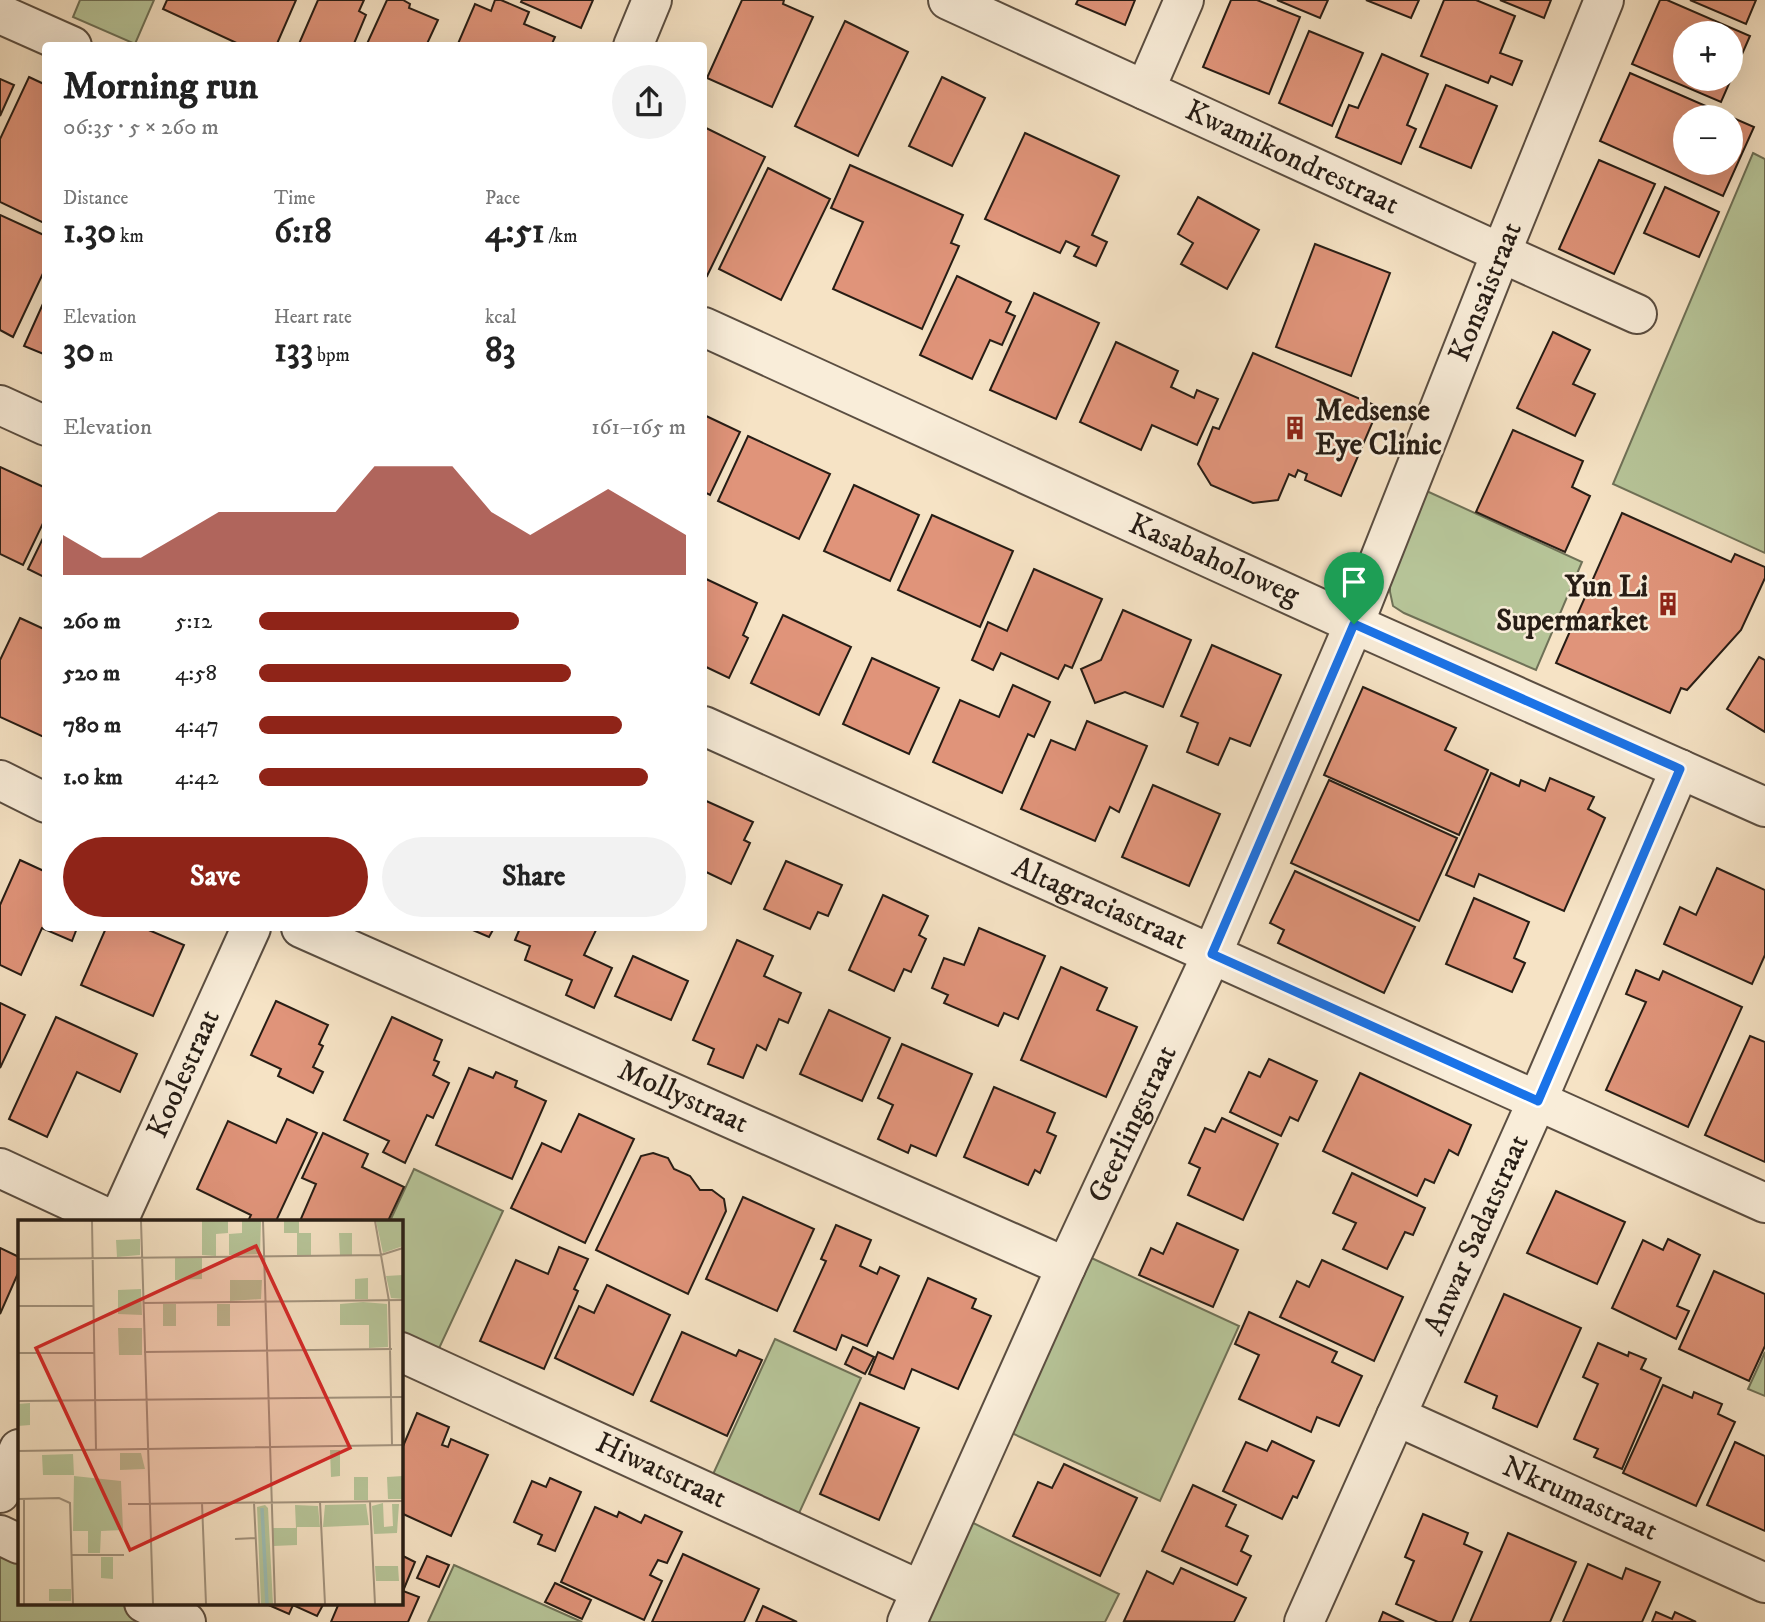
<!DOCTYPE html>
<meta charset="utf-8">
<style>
body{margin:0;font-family:"IM FELL DW Pica",serif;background:#f2f2f2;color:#222;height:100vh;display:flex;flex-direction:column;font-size:26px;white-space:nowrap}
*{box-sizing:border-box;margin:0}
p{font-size:23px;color:#767676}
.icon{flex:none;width:38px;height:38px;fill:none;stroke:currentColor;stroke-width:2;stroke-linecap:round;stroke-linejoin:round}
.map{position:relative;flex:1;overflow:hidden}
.panel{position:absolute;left:42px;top:42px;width:665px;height:889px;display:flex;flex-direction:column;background:#fff;border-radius:7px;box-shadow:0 7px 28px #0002}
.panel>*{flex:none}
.buttons{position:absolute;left:1673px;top:21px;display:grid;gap:14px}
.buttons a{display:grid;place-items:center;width:70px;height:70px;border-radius:50%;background:#fff;box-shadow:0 7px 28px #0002;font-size:35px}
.pin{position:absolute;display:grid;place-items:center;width:60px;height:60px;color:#fff;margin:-72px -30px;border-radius:50% 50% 50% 0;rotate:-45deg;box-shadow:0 0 7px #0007}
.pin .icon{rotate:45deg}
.round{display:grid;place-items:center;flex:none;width:74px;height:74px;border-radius:37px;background:#f2f2f2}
.head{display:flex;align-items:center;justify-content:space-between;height:119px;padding:0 21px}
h1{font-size:38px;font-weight:700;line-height:52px}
.metrics{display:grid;grid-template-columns:repeat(3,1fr);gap:10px;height:119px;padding:7px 21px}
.metrics div{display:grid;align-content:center}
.metrics b{font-size:35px;font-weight:700}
.metrics small{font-size:19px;font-weight:400}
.metrics p{font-size:19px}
.chart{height:196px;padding:14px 21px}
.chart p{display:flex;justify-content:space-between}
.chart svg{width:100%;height:126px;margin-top:7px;fill:#8f2418;opacity:.7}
.primary-button{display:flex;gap:14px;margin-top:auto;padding:14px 21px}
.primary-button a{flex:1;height:80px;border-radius:42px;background:#8f2418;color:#fff;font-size:28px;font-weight:700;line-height:80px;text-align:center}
.primary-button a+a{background:#f2f2f2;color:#222}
ul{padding:0 21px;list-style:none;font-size:23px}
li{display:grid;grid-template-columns:112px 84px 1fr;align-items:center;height:52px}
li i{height:18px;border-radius:9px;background:#8f2418}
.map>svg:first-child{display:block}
.green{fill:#b7c599;stroke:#6f7157;stroke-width:2}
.building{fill:#e0947a;stroke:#271d15;stroke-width:2;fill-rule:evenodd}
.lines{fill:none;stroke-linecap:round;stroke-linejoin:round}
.minor-casing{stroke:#5b4e41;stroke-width:42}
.minor{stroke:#f9edd9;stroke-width:38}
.route-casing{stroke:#fff;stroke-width:14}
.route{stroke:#1a73e8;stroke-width:9}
.labels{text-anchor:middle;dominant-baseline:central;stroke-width:5;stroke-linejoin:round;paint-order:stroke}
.street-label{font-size:30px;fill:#271d15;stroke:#f9edd9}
.poi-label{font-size:30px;font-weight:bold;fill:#271d15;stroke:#f9edd9;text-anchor:start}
.inset-river{fill:none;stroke:#9dbeb5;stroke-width:3.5}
.inset-road{fill:none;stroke:#a3947f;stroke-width:2}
.view{fill:#d62828;fill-opacity:0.15;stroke:#d62828;stroke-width:3.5}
.inset-edge{fill:none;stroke:#271d15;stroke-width:3.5}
</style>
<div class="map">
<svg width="1765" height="1622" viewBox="0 0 1765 1622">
<rect width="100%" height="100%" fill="#f6e3c5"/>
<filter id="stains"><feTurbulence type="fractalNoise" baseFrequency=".00286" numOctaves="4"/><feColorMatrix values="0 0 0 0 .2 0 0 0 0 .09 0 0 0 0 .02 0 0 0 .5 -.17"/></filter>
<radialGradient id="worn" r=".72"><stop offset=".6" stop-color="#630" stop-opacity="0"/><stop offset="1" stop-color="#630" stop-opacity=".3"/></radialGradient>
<!-- green -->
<g class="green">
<path d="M80,0H154L135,44L73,17Z"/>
<path d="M1753,153L1765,159V553L1613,484Z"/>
<path d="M1420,488L1582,562L1536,670L1404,613L1393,606L1390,592V573Z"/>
<path d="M414,1169L503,1211L435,1357L401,1342V1221H390Z"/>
<path d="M1085,1255L1239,1326L1160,1501L1005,1430Z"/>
<path d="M775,1339L861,1378L795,1522L709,1483Z"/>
<path d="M1765,1352V1396L1748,1389Z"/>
<path d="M965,1519L1119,1594L1105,1622H919Z"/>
<path d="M7,1555L19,1556V1603H121L163,1622H0V1557Z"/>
<path d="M454,1565L582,1622H428Z"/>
</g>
<!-- building -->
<g class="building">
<path d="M167,0H296L276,46H243L163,9Z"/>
<path d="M318,0H364L359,11L366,15L353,46H298Z"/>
<path d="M387,0H403L410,4L409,8L438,20L426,46H366Z"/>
<path d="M495,0H501L529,12L524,24L555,37L551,46H457L475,4L491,11Z"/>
<path d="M522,0H593L581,28L521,2Z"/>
<path d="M742,0H784L783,4L813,17L772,107L707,78Z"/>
<path d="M1078,0H1135L1125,25L1076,4Z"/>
<path d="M1231,0H1257L1300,17L1269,94L1203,67Z"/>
<path d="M1277,0H1328L1320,18Z"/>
<path d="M1366,0H1419L1411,18Z"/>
<path d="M1444,0H1476L1515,16L1500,53L1522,61L1512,85L1491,76L1488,83L1421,56Z"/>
<path d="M1500,0H1551L1544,18Z"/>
<path d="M1660,0H1667L1750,36L1721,102L1632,64ZM1685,33H1731V79H1685Z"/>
<path d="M1690,0H1756L1746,24Z"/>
<path d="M845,21L908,52L858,156L795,126Z"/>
<path d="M1309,31L1363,53L1332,126L1279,103Z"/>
<path d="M1382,54L1428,74L1407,125L1416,129L1401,164L1336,137L1349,105L1358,108Z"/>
<path d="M1630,73L1754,127L1723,196L1600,141ZM1685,117H1731V163H1685Z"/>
<path d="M29,77L46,85V224L0,202V139Z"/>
<path d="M942,77L985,98L952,166L909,146Z"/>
<path d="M0,79L14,85L0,116Z"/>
<path d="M1446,85L1497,106L1471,168L1420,147Z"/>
<path d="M704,127L765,157L707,276L704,274Z"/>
<path d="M1025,133L1119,176L1092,235L1107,242L1096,266L1074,256L1079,247L1066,241L1060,253L985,219Z"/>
<path d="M1599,160L1655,184L1614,274L1559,249Z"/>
<path d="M850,165L963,215L951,243L959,246L922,329L833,289L863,222L831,208Z"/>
<path d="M768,168L830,199L781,300L719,269Z"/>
<path d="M1665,187L1719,212L1699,257L1644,233Z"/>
<path d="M1198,197L1259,230L1227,289L1181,264L1193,243L1178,234Z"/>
<path d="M0,215L46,236V267L13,337L0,330Z"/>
<path d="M1315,244L1390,273L1351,376L1276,347Z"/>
<path d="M957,276L1011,302L1006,312L1015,316L1002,345L990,340L972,379L920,355Z"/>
<path d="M1034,293L1099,323L1056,419L990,390Z"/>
<path d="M46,297V355L24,346Z"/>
<path d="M1553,332L1590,350L1573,384L1595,394L1575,436L1517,408Z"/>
<path d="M1116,342L1178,371L1171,387L1194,398L1197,390L1218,399L1197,445L1152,425L1141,450L1080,422Z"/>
<path d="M1253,353L1379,407L1341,496L1305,480L1307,474L1298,470L1295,477L1289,474L1278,500L1253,503L1211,485L1198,464L1213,427L1219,429Z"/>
<path d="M704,415L740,432L710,495L704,492Z"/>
<path d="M1513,430L1583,461L1572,487L1590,496L1565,552L1476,512Z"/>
<path d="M748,436L830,474L799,539L718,501Z"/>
<path d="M0,467L46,488V517L23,565L0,554Z"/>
<path d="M854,485L919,515L890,581L824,551Z"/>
<path d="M1622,513L1731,562L1735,554L1765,567V578L1741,630L1687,690L1681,688L1670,713L1556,663Z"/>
<path d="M932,515L1013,551L980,627L898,590Z"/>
<path d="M46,532V578L28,569Z"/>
<path d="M1034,569L1102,599L1072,668L1065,665L1058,679L1001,653L993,670L972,660L988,622L1007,631Z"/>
<path d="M704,578L757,603L743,635L748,638L729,678L704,666Z"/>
<path d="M1123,610L1191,640L1163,707L1125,692L1095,703L1081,669L1101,660Z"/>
<path d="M783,615L851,647L819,715L751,683Z"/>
<path d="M20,618L46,630V738L0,717V660Z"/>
<path d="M1212,645L1281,675L1250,746L1230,738L1218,765L1187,752L1198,723L1181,716Z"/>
<path d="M1759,657L1765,660V732L1727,709Z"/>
<path d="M872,658L939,688L909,754L843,724Z"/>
<path d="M1013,685L1050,702L1034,737L1028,734L1002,793L933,762L960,700L999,717Z"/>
<path d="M1363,687L1456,728L1445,750L1488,770L1459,835L1324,775Z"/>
<path d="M1087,721L1147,746L1119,812L1110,807L1095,841L1021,809L1051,740L1075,750Z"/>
<path d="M1491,773L1519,786L1521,780L1545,791L1550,778L1594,797L1588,809L1605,818L1564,911L1479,874L1474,887L1446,875Z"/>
<path d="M1329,780L1457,838L1419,921L1291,863Z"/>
<path d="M1153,785L1220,814L1189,886L1122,857Z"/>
<path d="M704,800L753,822L744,840L750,843L731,884L704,871Z"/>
<path d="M20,860L46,872V928H77L72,941L42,928L21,975L0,965V905Z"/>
<path d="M786,861L842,885L828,916L818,912L810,929L764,909Z"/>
<path d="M1717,868L1765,890V955L1752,984L1664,944L1680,907L1696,915Z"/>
<path d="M1295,871L1415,927L1384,993L1278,943L1284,930L1270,923Z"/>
<path d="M883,895L928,916L919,935L926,939L911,972L904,969L894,991L849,970Z"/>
<path d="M1474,898L1529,922L1514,958L1525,963L1512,992L1446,964Z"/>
<path d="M106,928H144L184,945L153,1016L81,985Z"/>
<path d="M468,928H494L489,937Z"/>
<path d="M520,928H597L584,955L612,968L594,1008L566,995L572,980L525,960L530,946L515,940Z"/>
<path d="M979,928L1045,956L1018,1019L1004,1013L998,1026L944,1003L948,995L932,988L944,958L964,965Z"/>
<path d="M737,940L773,956L764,976L801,993L788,1023L779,1019L766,1050L757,1045L743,1078L708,1064L714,1049L693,1040Z"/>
<path d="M633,956L688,981L671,1020L615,996Z"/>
<path d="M1061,967L1107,988L1097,1010L1137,1027L1106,1097L1021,1060Z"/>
<path d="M1636,970L1659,980L1663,971L1742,1007L1688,1127L1606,1090L1646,1002L1626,994Z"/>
<path d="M276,1001L328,1025L319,1044L323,1046L313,1067L323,1072L313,1093L278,1076L281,1069L251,1055Z"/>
<path d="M0,1003L25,1015L0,1068Z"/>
<path d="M829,1010L890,1038L862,1101L800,1074Z"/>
<path d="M56,1017L137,1054L120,1092L77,1072L47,1137L9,1119Z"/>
<path d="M392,1017L442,1040L434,1060L439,1062L433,1075L449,1083L433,1118L427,1115L405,1163L383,1152L389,1141L344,1120Z"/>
<path d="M1750,1036L1765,1042V1162L1705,1135Z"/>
<path d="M902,1044L972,1074L936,1156L911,1145L908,1153L878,1139L893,1105L878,1098Z"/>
<path d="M1269,1059L1317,1081L1298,1121L1290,1117L1281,1136L1230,1112L1249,1072L1260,1077Z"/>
<path d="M469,1068L493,1078L496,1072L517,1081L515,1087L546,1101L512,1179L436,1145Z"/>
<path d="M1360,1073L1471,1125L1458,1155L1449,1150L1434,1183L1425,1179L1417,1196L1323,1151Z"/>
<path d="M994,1087L1055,1113L1047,1132L1056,1136L1040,1173L1035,1170L1028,1185L964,1157Z"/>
<path d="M579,1114L634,1139L585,1243L511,1208L542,1143L561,1152Z"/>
<path d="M1222,1118L1278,1144L1243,1220L1188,1195L1200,1168L1189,1163L1205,1128L1215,1132Z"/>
<path d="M287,1119L317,1133L276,1221H248L251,1215L197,1189L228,1121L276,1143Z"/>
<path d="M323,1133L368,1154L362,1167L404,1187L388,1221H300L316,1184L302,1178Z"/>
<path d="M653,1153L668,1158L674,1169L690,1176L700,1190H712L724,1199L726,1211L688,1294L596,1250L641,1156Z"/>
<path d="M1352,1173L1425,1208L1413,1235L1405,1232L1387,1269L1343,1249L1356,1223L1333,1213Z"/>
<path d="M1556,1191L1625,1222L1597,1284L1527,1253Z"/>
<path d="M743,1197L814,1229L777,1311L706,1279Z"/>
<path d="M1177,1223L1238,1250L1213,1307L1139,1275L1151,1248L1163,1254Z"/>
<path d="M836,1225L871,1240L860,1266L877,1274L880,1267L899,1276L867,1346L842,1335L836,1350L794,1331L826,1261L821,1259Z"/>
<path d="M1668,1239L1700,1255L1677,1306L1689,1311L1676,1339L1612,1308L1643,1240L1663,1250Z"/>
<path d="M559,1247L588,1259L574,1289L578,1291L544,1369L480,1341L516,1260L548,1274Z"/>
<path d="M0,1248L19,1257V1271L0,1314Z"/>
<path d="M1322,1260L1403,1297L1374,1361L1280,1317L1297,1281L1309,1287Z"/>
<path d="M1714,1271L1765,1294V1346L1749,1381L1679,1349Z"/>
<path d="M928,1278L976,1299L972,1308L991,1316L958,1389L912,1369L904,1389L869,1374L878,1352L893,1359Z"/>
<path d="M607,1285L670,1315L633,1395L555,1358L579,1306L594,1313Z"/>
<path d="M1504,1294L1581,1328L1537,1427L1493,1408L1497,1396L1465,1382Z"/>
<path d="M1249,1312L1337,1352L1332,1362L1362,1376L1339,1426L1317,1417L1311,1432L1239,1399L1259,1355L1235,1344Z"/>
<path d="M682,1332L736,1356L739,1350L762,1360L727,1436L651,1401Z"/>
<path d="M1598,1343L1628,1356L1629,1352L1646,1359L1641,1369L1661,1378L1622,1469L1594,1457L1598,1449L1574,1439L1598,1384L1583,1377Z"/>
<path d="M853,1347L874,1357L865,1374L845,1364Z"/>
<path d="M1663,1385L1692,1398L1694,1392L1722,1404L1718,1414L1735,1422L1696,1506L1623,1473Z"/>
<path d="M860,1403L919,1428L879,1520L820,1494Z"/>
<path d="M417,1413L449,1427L442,1445L448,1447L451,1439L488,1455L451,1536L401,1513V1451Z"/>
<path d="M1272,1441L1314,1461L1297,1498L1293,1496L1282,1519L1223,1491L1246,1442L1267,1451Z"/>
<path d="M1735,1442L1765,1456V1531L1707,1505Z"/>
<path d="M1064,1464L1137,1498L1100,1576L1013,1536L1038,1482L1052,1488Z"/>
<path d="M550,1478L581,1492L555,1551L538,1544L542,1535L514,1522L532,1481L546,1487Z"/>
<path d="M1193,1485L1236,1505L1226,1526L1248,1536L1241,1551L1251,1556L1237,1585L1162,1551Z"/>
<path d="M595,1507L617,1517L619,1512L641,1523L645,1515L682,1532L667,1563L658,1560L650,1575L662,1581L644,1620L561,1582Z"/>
<path d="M1423,1514L1468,1533L1464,1544L1482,1552L1452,1622H1438L1396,1604L1414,1561L1405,1557Z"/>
<path d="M1508,1533L1576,1562L1550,1622H1470Z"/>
<path d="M683,1554L759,1589L744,1622H652Z"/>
<path d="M401,1555L415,1562L403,1591L419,1597L408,1622H331L339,1603H401Z"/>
<path d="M427,1556L449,1565L439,1587L417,1578Z"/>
<path d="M1588,1564L1622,1579L1626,1568L1660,1582L1642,1622H1563Z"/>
<path d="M1181,1568L1246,1598L1234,1622L1124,1621L1147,1571L1173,1584Z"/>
<path d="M555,1583L591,1600L582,1619L545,1602Z"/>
<path d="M264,1603H324L317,1616L293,1605L289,1614Z"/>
<path d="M763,1606L797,1622H756Z"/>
<path d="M1383,1612L1404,1622H1379Z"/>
<path d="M1656,1612L1672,1619L1675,1612L1696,1622H1652Z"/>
</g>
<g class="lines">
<!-- minor casing -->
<g class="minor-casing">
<g id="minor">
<path d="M948,0L1501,253L1637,314"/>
<path d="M0,14L72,46"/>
<path d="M633,46L652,0"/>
<path d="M1145,90L1184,0"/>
<path d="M704,327L1354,624L1765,807"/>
<path d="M0,405L46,426"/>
<path d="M704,726L1765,1203"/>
<path d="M0,780L46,803"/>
<path d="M301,928L1066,1267"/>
<path d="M0,1168L114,1221"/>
<path d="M118,1221L251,928"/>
<path d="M401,1352L920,1590"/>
<path d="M1396,1416L1765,1583"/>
<path d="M0,1493L19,1449"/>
<path d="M0,1535L19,1544"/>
<path d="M144,1603L186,1622"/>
<path d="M907,1622L1066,1267L1212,954L1354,624L1501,253L1604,0"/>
<path d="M1304,1622L1537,1101L1680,769"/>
</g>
</g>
<!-- minor -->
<use href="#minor" class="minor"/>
</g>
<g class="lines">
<!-- route casing -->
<g class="route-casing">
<path id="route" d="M1354,624L1680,769L1538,1101L1212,954Z"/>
</g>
<!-- route -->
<use href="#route" class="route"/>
</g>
<!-- icons -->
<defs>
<g id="building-bare" transform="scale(1.89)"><path d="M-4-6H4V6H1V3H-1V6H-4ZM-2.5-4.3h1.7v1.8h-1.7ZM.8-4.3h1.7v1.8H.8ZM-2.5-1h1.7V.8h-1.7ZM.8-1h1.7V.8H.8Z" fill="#8f2418" stroke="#f9edd9" stroke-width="2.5" paint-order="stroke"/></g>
</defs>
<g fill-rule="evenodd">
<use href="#building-bare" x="1295" y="428"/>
<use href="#building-bare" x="1668" y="604"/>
</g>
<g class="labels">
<!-- street labels -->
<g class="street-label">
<text transform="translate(1292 158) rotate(25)">Kwamikondrestraat</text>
<text transform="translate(1486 292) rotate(-68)">Konsaistraat</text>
<text transform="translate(1214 560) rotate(24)">Kasabaholoweg</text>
<text transform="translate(1100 904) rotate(24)">Altagraciastraat</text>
<text transform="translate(184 1074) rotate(-66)">Koolestraat</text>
<text transform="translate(683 1097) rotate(24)">Mollystraat</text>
<text transform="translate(1133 1124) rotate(-65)">Geerlingstraat</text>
<text transform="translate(1477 1235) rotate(-66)">Anwar Sadatstraat</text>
<text transform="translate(661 1471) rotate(25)">Hiwatstraat</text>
<text transform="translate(1580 1499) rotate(24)">Nkrumastraat</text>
</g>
<!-- poi labels -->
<g class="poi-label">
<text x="1315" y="411">Medsense<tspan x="1315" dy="34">Eye Clinic</tspan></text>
<text x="1648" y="587" text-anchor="end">Yun Li<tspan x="1648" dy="34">Supermarket</tspan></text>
</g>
</g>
<!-- overview -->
<g transform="translate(18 1220)">
<rect width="385" height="385" fill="#f6e3c5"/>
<path d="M184,1H210V13L198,14V36L184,35ZM224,1H243L242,34L211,35V14L224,13ZM266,1H281V13H293V35H279V13H266ZM358,1H385V26L365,33ZM321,13H334V35H322ZM122,19V35L99,37L98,20ZM157,38H184V59L157,60ZM385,55V79L373,78L368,56ZM350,58V79H337V59ZM212,60H244L243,79L212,81ZM123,69L124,95L100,94V70ZM345,82L369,84L370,127L351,128V105H322V84ZM145,84H158V106H145ZM199,84H212V106H199ZM100,108H124V135H101ZM12,183V205L0,206V184ZM312,230H322V256L313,257ZM102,233H123L127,249L102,250ZM55,234L56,255H25L24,235ZM56,256L103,261L105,310L83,311L82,333H70V311H55ZM385,256V279H370L369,257ZM336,257H350V280H336ZM365,283L366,307L375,306L374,284H381L379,313L356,314L354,286ZM348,284L351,305L305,307L307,285ZM247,285L250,288L255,384H243L239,287ZM277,285L300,286L302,307H279V325L255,326V308H278ZM83,337H95V359L83,358ZM357,346H380L381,361H358ZM31,369H53V381H31Z" fill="#b7c599"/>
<path class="inset-river" d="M244,288L249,384"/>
<path class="inset-road" d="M74,1L78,230M123,1L135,384M245,1L257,384M357,1L371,81L374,225M0,39L363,35L385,28M125,83L385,80M0,86H75M126,132L374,129M0,133H76M0,181L385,177M0,231L385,225M0,279L41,278L52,283L55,384M6,279V384M302,282L307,384M352,282L357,384M184,283L188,384M236,283L241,384M110,284L385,281M217,319L238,318M54,335H106"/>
<path class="view" d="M238,26L332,228L112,330L18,128Z"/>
<rect width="385" height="385" class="inset-edge"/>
</g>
<rect width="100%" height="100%" filter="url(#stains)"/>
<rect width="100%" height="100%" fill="url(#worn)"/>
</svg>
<div class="buttons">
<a>+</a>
<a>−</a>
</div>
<div class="pin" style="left:1354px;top:624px;background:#1e9e55"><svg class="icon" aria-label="arrive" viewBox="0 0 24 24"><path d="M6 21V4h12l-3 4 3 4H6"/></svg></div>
<section class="panel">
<div class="head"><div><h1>Morning run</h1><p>06:35 · 5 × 260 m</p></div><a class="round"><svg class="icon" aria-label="share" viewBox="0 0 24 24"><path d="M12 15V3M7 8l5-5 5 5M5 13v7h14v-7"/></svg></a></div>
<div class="metrics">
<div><p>Distance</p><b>1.30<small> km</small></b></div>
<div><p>Time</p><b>6:18</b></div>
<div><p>Pace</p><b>4:51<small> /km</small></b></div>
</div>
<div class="metrics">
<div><p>Elevation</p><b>30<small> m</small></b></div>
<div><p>Heart rate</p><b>133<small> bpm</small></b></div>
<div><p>kcal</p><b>83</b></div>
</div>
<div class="chart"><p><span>Elevation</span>161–165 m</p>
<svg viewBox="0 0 160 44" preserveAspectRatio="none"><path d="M0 44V30L10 38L20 38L30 30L40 22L50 22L60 22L70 22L80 6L90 6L100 6L110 22L120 30L130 22L140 14L150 22L160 30V44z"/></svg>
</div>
<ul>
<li><b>260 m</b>5:12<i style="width:61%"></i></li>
<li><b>520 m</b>4:58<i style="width:73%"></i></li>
<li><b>780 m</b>4:47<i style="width:85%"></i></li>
<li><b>1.0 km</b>4:42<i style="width:91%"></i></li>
</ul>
<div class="primary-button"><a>Save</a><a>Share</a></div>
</section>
</div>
